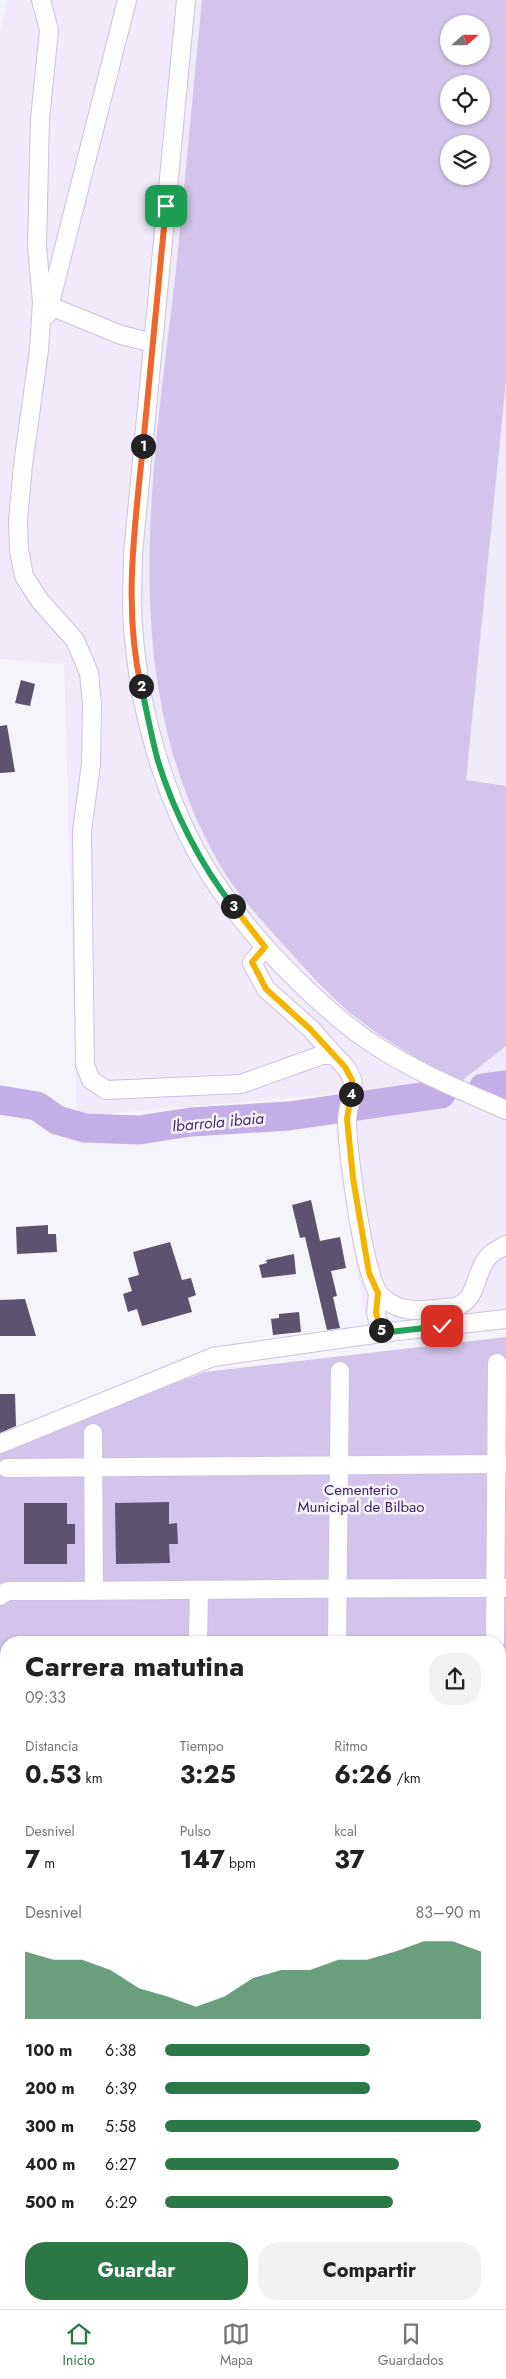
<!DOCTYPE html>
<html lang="es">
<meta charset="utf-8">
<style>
body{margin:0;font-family:Jost,sans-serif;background:#f2f2f2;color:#222;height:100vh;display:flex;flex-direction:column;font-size:19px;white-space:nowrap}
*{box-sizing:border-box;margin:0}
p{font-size:16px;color:#767676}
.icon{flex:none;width:28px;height:28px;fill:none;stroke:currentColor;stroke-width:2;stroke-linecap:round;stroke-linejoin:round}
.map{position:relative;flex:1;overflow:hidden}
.sheet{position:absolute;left:0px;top:1636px;width:506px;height:674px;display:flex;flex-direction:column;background:#fff;border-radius:20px 20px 0 0;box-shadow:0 1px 4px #0004}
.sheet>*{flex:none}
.needle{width:32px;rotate:69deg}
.tools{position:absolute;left:440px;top:15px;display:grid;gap:10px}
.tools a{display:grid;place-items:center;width:50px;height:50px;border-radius:50%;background:#fff;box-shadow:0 1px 4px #0004;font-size:25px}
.pin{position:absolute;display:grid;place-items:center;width:42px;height:42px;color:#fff;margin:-21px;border-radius:10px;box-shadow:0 2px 8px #0006}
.km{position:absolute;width:25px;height:25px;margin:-12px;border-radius:50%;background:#222;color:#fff;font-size:14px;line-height:25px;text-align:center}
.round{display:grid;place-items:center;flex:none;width:52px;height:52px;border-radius:20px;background:#f2f2f2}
.overview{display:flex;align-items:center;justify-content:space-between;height:85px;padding:0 25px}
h1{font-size:28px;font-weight:700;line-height:38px}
.metrics{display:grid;grid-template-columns:repeat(3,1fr);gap:8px;height:85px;padding:5px 25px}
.metrics div{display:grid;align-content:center}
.metrics b{font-size:25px;font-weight:700}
.metrics small{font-size:14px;font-weight:400}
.metrics p{font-size:14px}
.chart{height:140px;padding:10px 25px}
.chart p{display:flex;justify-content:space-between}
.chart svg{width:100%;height:90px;margin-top:5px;fill:#2b7746;opacity:.7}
.cta{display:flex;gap:10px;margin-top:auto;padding:10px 25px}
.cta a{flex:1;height:58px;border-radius:20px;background:#2b7746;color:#fff;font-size:20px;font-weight:700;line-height:58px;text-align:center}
.cta a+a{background:#f2f2f2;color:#222}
ul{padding:0 25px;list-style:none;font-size:16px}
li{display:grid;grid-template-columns:80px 60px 1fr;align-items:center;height:38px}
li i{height:12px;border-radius:6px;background:#2b7746}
.dock{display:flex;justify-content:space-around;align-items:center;height:70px;border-top:1px solid #e0e0e0;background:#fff;font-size:14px;color:#767676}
.dock a{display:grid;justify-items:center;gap:2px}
.dock .selected{color:#2b7746}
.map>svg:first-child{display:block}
.built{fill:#f0eafb;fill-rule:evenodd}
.green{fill:#d2c4ea;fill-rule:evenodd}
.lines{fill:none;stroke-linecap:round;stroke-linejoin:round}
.river{stroke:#c4aee7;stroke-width:29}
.building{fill:#5d5270}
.minor-casing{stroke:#cdc0e2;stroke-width:20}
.minor{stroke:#fff;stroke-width:18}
.split-1-casing{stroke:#fff;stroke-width:10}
.split-2-casing{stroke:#fff;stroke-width:10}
.split-3-casing{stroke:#fff;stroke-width:10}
.split-4-casing{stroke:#fff;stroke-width:10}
.split-5-casing{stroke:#fff;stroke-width:10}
.split-6-casing{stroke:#fff;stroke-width:10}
.split-1{stroke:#f0652b;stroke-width:6}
.split-2{stroke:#f0652b;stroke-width:6}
.split-3{stroke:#22a559;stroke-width:6}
.split-4{stroke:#f5b400;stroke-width:6}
.split-5{stroke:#f5b400;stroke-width:6}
.split-6{stroke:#22a559;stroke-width:6}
.labels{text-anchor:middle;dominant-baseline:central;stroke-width:5;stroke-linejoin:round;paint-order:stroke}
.park-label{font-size:15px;fill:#402063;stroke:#f6f4fb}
.water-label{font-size:16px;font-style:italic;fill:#482a6d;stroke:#f6f4fb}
</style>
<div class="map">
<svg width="506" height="2309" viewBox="0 0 506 2309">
<rect width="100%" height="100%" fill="#f6f4fb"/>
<!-- built -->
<path class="built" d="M7,0H506V1310L411,1316L396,1321L388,1310L365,1315L351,1237L334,1094L77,1116L64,664L0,659V36ZM449,24H481V56H449ZM449,84H481V116H449ZM449,144H481V176H449Z"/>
<!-- green -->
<g class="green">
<path d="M202,0H506V380L466,780L506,786V1046L460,1082C423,1063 386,1041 353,1015C326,993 303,966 280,941C260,918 235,892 220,865C118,688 150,488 173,296C184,198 192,99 202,0ZM449,24H481V56H449ZM449,84H481V116H449ZM449,144H481V176H449Z"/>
<path d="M506,1337V2291H500V1642H6V2298H0V1449L205,1372Z"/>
</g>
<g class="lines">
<!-- river -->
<g class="river">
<path d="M483,1088L506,1085"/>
<path d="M0,1100L37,1106L57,1120L85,1128L139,1130L191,1122L289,1116L441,1094"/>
</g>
</g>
<!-- building -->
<g class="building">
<path d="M21,680L35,684L30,706L15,703Z"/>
<path d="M7,725L15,772L0,773V726Z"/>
<path d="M311,1200L320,1241L340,1237L346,1268L331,1271L337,1296L333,1297L340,1328L327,1330L305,1237L300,1238L292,1205Z"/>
<path d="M48,1225V1234H56L57,1252L17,1254L16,1227Z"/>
<path d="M170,1242L182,1280L191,1278L196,1295L188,1298L192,1312L142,1326L137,1309L128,1312L123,1294L132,1291L128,1278L139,1275L133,1252Z"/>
<path d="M294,1254L296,1274L262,1278L259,1265L267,1263L266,1260Z"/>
<path d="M25,1299L36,1336H0V1300Z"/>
<path d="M299,1312L301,1332L273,1335L271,1319L279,1318V1314Z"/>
<path d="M0,1394H15L16,1426L0,1433Z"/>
<path d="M169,1502V1524L177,1523L178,1544H169L170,1563L116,1564L115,1503Z"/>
<path d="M24,1503H67V1524H75V1544H67V1564H24Z"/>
</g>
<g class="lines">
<!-- minor casing -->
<g class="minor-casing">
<g id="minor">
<path d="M41,0L49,30L40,119L37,247L42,302L39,350L23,465L18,520L19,550L24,576L40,601L75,640L89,673L92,704L91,764L82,831L85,1065L91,1080L106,1090L241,1084L322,1055H334C341,1062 349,1069 352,1079C355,1091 347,1108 347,1121C348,1150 363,1277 380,1295C397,1312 414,1311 436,1309C442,1308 449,1308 455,1307C479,1300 474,1270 490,1255C494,1251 501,1248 506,1245"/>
<path d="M186,0L133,554C133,578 131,602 133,626C139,715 169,818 221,891C243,923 269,953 297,980C324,1007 351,1031 384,1051C423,1075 465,1092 506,1110"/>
<path d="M50,306L121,335L153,343"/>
<path d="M47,315L127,0"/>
<path d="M265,947L252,963L266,989L311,1029L334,1055"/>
<path d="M378,1293L376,1313L381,1333"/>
<path d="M93,1433L94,1591"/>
<path d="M0,1444L213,1357L381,1333L506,1319"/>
<path d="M7,1468L506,1464"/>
<path d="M0,1596L7,1591C174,1591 340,1587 506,1588"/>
<path d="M198,1642L199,1591"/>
<path d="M337,1642L340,1371"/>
<path d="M495,1642L497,1363"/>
<path d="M500,1826H506"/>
<path d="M0,1940H6"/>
<path d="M500,2277H506"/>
<path d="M0,2286L6,2285"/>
<path d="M460,2304L462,2309"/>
<path d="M303,2309L371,2304"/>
</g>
</g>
<!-- minor -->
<use href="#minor" class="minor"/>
</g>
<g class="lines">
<!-- split-1 casing -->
<g class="split-1-casing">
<path id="split-1" d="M143,446L166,206"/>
</g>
<!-- split-2 casing -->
<g class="split-2-casing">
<path id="split-2" d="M141,686C123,608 135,524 143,446"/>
</g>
<!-- split-3 casing -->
<g class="split-3-casing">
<path id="split-3" d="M141,686C147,711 151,736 158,761C173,810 201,866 233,906"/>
</g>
<!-- split-4 casing -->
<g class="split-4-casing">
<path id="split-4" d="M233,906L265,947L252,962L266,989L310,1029L345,1067L352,1080L351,1094"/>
</g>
<!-- split-5 casing -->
<g class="split-5-casing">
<path id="split-5" d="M351,1094L347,1119L353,1178L369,1273L378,1293L376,1313L381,1330"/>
</g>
<!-- split-6 casing -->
<g class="split-6-casing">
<path id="split-6" d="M381,1330V1333L442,1326"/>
</g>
<!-- split-1 -->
<use href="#split-1" class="split-1"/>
<!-- split-2 -->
<use href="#split-2" class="split-2"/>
<!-- split-3 -->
<use href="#split-3" class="split-3"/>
<!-- split-4 -->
<use href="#split-4" class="split-4"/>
<!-- split-5 -->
<use href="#split-5" class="split-5"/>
<!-- split-6 -->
<use href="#split-6" class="split-6"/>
</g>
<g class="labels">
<!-- park labels -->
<g class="park-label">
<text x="361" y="1490">Cementerio<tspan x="361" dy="17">Municipal de Bilbao</tspan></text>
</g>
<!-- water labels -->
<g class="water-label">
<text transform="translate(218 1122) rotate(-5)">Ibarrola ibaia</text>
</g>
</g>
</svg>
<div class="tools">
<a><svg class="needle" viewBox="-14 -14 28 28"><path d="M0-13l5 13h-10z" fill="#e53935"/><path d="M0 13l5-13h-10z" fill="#767676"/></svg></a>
<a><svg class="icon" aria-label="locate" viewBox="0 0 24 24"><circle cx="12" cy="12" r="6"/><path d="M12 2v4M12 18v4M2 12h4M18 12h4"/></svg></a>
<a><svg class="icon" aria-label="layers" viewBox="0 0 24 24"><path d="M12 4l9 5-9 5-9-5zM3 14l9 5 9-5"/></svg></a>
</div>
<div class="pin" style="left:166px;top:206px;background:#1e9e55"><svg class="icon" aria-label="arrive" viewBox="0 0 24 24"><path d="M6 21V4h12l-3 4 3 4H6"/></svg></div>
<div class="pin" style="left:442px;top:1326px;background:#d93025"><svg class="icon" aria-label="check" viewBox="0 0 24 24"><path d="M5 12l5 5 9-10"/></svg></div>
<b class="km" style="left:143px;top:446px">1</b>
<b class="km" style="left:141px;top:686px">2</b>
<b class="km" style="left:233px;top:906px">3</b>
<b class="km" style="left:351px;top:1094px">4</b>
<b class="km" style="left:381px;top:1330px">5</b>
<section class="sheet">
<div class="overview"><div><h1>Carrera matutina</h1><p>09:33</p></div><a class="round"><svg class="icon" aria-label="share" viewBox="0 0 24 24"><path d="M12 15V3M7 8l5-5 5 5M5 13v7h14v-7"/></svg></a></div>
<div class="metrics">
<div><p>Distancia</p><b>0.53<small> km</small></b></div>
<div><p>Tiempo</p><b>3:25</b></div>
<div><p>Ritmo</p><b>6:26<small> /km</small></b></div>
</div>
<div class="metrics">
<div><p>Desnivel</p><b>7<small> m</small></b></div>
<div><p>Pulso</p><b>147<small> bpm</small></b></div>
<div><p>kcal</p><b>37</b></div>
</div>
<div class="chart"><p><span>Desnivel</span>83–90 m</p>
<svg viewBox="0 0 160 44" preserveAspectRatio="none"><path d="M0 44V11L10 15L20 15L30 20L40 29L50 33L60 38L70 33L80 24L90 20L100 20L110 15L120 15L130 11L140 6L150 6L160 11V44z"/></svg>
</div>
<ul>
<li><b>100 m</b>6:38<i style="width:65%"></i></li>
<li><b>200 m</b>6:39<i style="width:65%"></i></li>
<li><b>300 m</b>5:58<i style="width:100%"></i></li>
<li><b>400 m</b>6:27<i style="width:74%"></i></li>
<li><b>500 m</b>6:29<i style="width:72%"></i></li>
</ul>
<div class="cta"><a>Guardar</a><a>Compartir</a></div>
</section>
</div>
<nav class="dock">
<a class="selected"><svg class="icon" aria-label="home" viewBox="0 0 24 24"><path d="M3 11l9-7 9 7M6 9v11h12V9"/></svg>Inicio</a>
<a><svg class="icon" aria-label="map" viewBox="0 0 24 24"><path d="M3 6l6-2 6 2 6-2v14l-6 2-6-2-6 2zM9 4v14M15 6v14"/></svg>Mapa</a>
<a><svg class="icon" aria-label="saved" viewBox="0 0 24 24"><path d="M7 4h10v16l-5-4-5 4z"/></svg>Guardados</a>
</nav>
